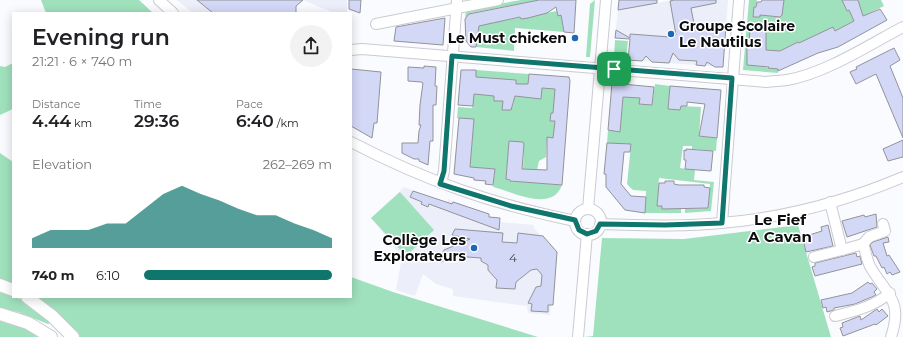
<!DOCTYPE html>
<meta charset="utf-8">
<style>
body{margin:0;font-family:Montserrat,sans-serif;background:#f2f2f2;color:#202124;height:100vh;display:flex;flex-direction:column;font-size:15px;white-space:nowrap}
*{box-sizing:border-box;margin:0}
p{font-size:13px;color:#757577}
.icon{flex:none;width:22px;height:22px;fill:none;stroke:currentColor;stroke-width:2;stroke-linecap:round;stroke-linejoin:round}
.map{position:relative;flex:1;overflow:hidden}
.drawer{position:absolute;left:12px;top:12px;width:340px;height:286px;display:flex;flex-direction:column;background:#fff;border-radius:0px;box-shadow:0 2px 10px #0003}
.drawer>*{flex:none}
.pin{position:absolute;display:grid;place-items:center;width:34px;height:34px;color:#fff;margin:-17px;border-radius:8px;box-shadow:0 2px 6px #0006}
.round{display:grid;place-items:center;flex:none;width:42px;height:42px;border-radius:21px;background:#f2f2f2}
.summary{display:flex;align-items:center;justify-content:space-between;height:68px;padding:0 20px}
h1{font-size:22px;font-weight:600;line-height:30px}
.metrics{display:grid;grid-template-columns:repeat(3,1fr);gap:6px;height:68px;padding:4px 20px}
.metrics div{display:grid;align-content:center}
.metrics b{font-size:17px;font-weight:600}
.metrics small{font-size:11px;font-weight:400}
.metrics p{font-size:11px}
.chart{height:112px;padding:8px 20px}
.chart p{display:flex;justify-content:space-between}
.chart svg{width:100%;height:72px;margin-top:4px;fill:#0f766e;opacity:.7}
ul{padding:0 20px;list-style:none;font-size:13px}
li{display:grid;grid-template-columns:64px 48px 1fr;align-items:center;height:30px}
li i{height:10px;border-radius:5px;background:#0f766e}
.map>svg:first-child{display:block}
.built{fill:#eceef9}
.green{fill:#a0e1bd}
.building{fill:#d4d8f7;stroke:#929399}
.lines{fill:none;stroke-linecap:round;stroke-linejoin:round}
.minor-casing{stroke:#cacbd2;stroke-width:12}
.major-casing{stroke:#cacbd2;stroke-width:14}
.minor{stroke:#fff;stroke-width:10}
.major{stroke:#fff;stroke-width:12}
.route-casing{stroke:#fff;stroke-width:8}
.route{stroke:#0f766e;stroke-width:5}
.poi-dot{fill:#1e67b6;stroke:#fff;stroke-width:1.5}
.labels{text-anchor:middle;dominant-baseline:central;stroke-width:3;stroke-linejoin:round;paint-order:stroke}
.number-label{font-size:12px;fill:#3e3f48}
.poi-label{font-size:14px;font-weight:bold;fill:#0c0c0e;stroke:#fff;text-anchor:end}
.neighbourhood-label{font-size:15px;font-weight:bold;fill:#0c0c0e;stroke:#fff}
</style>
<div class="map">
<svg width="903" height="337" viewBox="0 0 903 337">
<rect width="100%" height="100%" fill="#fafbff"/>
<!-- built -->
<g class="built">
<path d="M177,0H298L299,4L296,6V13H193Z"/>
<path d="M303,0H347V13H334Z"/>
<path d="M674,0H728L723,67L629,60L630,39L615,37L618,10Z"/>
<path d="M404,187L444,202H447L448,199L489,214V217L500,222L534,225V228L540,235L543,236L557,252L553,305H551L550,315L528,313L527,306L453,296V289L436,284L423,274L415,296L396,290L402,257L371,218Z"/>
</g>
<!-- green -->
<g class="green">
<path d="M41,0H139L153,13H46Z"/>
<path d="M521,0H539L471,13L465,18L466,10Z"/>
<path d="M595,0L590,57H586L590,4Z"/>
<path d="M749,0H757L753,17H760V15L780,17L782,15L784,1L782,0H842L847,11L849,10L854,21L835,31H828L780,51L766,50V30L751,29L757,66L778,69V73L743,70Z"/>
<path d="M859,0H881L884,6L863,16L858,6Z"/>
<path d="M557,11L558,16L561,15L564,32L515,28L514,51L476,47L479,25Z"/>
<path d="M615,40L628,41L626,59L614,57Z"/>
<path d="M13,63V109L0,115V66L5,67Z"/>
<path d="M476,70L529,74L527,97L541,99L542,88L555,89L554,113L551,120L555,121V127L566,128L565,139L547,138L546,157L539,161L537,170L523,169L524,144L523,142L509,141L506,179L510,181L562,185C552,213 513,192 493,187L495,169L470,167L474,120L457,118L458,107L472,108L474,93L484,88V95L494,96V101H503L502,110H511V106H513L516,80L476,77Z"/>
<path d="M655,84L670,86L668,109L680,110L681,106L701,107L699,136L717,138L716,151L692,149V146H683L680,168L695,170L694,180L714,182L711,211L685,213V206H688V209L708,208L710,184L659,178L657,206H662V209L681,205V213H645L646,191L633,190L627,184L631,145L607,143L608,130L620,132L623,97L640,98L639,104L652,105Z"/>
<path d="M0,153L13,162V286L0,281Z"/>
<path d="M400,192L434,230L406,256L371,218Z"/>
<path d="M798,225L831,337H584L593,336L602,238L684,239Z"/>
<path d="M351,277L393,292L538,337H77L33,297H351Z"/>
<path d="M0,290L31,304L52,322L48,324L18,312L0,309Z"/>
<path d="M0,321L24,328L42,337H0Z"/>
</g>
<!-- building -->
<g class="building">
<path d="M197,0H303L296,6V13H213Z"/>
<path d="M349,0H361L360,13L349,9Z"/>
<path d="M539,0H576L574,33L564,32L561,15L558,16L556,7L547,13L528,18L521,19L520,17L479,26L476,47H471L466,41L465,19L469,14Z"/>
<path d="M619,0H657V3L618,10Z"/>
<path d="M674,0H716V3L691,8L695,29L715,25V28L726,25L723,67H715L707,62L705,66L696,65L697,61L679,60L673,53L669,63L652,62L646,56L642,61L628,60L630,39L615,38L616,30L630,38V34L670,37L676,35L670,1Z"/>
<path d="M762,0H784L782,15L780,17L760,15V17H753L754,7H756L757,2H761Z"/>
<path d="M842,0H858L863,16L880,9L887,20L838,47L818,53L778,71V69L768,68L769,67L747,65V42H749L750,29L766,30V50L780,51L798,42L799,43L833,27L835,31L854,21L849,10L847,11Z"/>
<path d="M445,18L443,45L394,41L396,27Z"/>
<path d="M894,48L900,60L890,66L903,98V138L876,74L856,84L850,72L857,69L856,67Z"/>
<path d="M424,66L436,67L435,86H437L436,105H433V141H430L428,165L419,161V159H414L402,153V143H418L419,131L421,125H419L420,105L423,83L421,82L408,81V67L424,68Z"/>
<path d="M351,69L381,72L377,123H374L372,138L351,126Z"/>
<path d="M461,70H476V77L516,80V84H528L529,74L569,77L570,81L562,185L510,181V180L506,179L509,141L523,142L524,144L522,169L547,170V137L553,138L555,121H550L551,113H553L555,89L542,88L541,99L515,96L511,110H502L503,101H494V96L474,94L473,106L458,105Z"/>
<path d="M612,83L654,87L652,105L639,104L640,98L623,97L620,132L608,130Z"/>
<path d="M670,86L721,90L717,138L699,136L705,104L687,102V106H681L680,110L668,109Z"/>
<path d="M459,118L474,119L470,167L495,169L493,185L485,184L486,181L474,180V178L454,174Z"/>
<path d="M903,140V157L888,161L883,149Z"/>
<path d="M607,143L631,144L630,152H624L621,184L631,196L646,197L645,213L625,210L606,187V174H604Z"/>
<path d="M686,149L713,151L711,171L685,169L686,160H684V150L686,151Z"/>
<path d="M665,181H674V184L679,185H704V187L710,188L708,208L662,209V206H657L659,183H665Z"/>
<path d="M413,191L452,204L453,202L489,214V217L500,218L499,230L429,204L428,207L421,204L422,202L410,197Z"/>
<path d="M876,214L877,227L847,237L842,221L864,215L865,217Z"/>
<path d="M828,225L833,246L806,252L803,239L806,238V236L822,231L821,227Z"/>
<path d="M455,229L503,233L502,242L517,243L518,233L543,236L557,252L553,305H548V312L531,311L532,304L528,303L536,287L541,286L542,275L537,269L531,270L516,282L515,289L496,288L497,280L488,270V265L481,261V258L454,256L441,262L442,254L444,250L470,239L452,235Z"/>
<path d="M888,237L889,242L883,243L887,256L889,255L900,272L892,275L890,272L887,274L884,267L882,268L876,256H874L870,245L873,242Z"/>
<path d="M856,253L857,257L860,256L862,264L815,276L812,267L815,266V263Z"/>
<path d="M868,282L870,284L872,283L877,289L874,292L876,295L874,296L855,304L834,308V310L827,312L826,307L823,308L821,300L852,293Z"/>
<path d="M877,309L879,312L882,309L888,316L876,325L875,324L843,336L840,328L843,327L842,323L860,316L861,320Z"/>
</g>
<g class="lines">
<!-- minor casing -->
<g class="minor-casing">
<g id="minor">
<path d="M159,0L173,13"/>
<path d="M376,24L498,0"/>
<path d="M351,50L362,49L766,82C773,81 780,81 787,80C824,74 869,45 903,27"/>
<path d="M351,142C426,181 492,204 575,221"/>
<path d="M441,183L444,171L457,0"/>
<path d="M830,202L842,250L863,244C866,252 867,262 871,268C888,296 903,301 891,337"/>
<path d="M588,209L606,0"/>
<circle cx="588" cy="222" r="13"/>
<path d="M722,223L739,0"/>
<path d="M600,224C640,225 681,227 721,223C783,218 846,201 903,177"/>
<path d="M863,244L869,237L885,231L883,224"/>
<path d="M814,257L842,250"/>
<path d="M835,316C855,311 873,307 890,293"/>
<path d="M578,337L587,234"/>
</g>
</g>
<!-- major casing -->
<g class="major-casing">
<g id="major">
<path d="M0,285L13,290"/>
<path d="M27,297L52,316L73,337"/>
<path d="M0,314L28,323L51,337"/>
</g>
</g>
<!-- minor -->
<use href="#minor" class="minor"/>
<!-- major -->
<use href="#major" class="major"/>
</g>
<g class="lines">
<!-- route casing -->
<g class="route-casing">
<path id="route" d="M452,56L732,78L722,223L665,225L600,224L596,231L587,234L579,230L575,220L511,206L440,184L444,171Z"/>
</g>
<!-- route -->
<use href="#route" class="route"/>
</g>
<!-- markers -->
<g class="poi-dot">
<circle cx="671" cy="34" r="4"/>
<circle cx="575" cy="38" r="4"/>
<circle cx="474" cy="248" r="4"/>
</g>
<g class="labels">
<!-- number labels -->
<g class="number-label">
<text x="513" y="257">4</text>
</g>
<!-- poi labels -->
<g class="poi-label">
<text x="679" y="26" text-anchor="start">Groupe Scolaire<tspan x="679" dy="16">Le Nautilus</tspan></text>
<text x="567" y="38">Le Must chicken</text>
<text x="466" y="240">Collège Les<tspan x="466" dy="16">Explorateurs</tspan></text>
</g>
<!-- neighbourhood labels -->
<g class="neighbourhood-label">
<text x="780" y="219">Le Fief<tspan x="780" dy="17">A Cavan</tspan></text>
</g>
</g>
</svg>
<div class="pin" style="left:614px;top:69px;background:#1e9e55"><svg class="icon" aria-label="arrive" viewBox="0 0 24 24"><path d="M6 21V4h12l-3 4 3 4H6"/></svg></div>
<section class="drawer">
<div class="summary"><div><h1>Evening run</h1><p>21:21 · 6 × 740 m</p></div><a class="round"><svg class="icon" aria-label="share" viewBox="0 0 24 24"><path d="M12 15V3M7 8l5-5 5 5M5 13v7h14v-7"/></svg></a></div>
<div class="metrics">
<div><p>Distance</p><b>4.44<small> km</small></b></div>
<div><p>Time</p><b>29:36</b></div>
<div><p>Pace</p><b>6:40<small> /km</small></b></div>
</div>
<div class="chart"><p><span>Elevation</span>262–269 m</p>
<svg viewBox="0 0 160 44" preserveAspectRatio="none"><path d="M0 44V38L10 33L20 33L30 33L40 29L50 29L60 20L70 11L80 6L90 11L100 15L110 20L120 24L130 24L140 29L150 33L160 38V44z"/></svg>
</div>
<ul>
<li><b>740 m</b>6:10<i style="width:100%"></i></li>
</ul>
</section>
</div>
